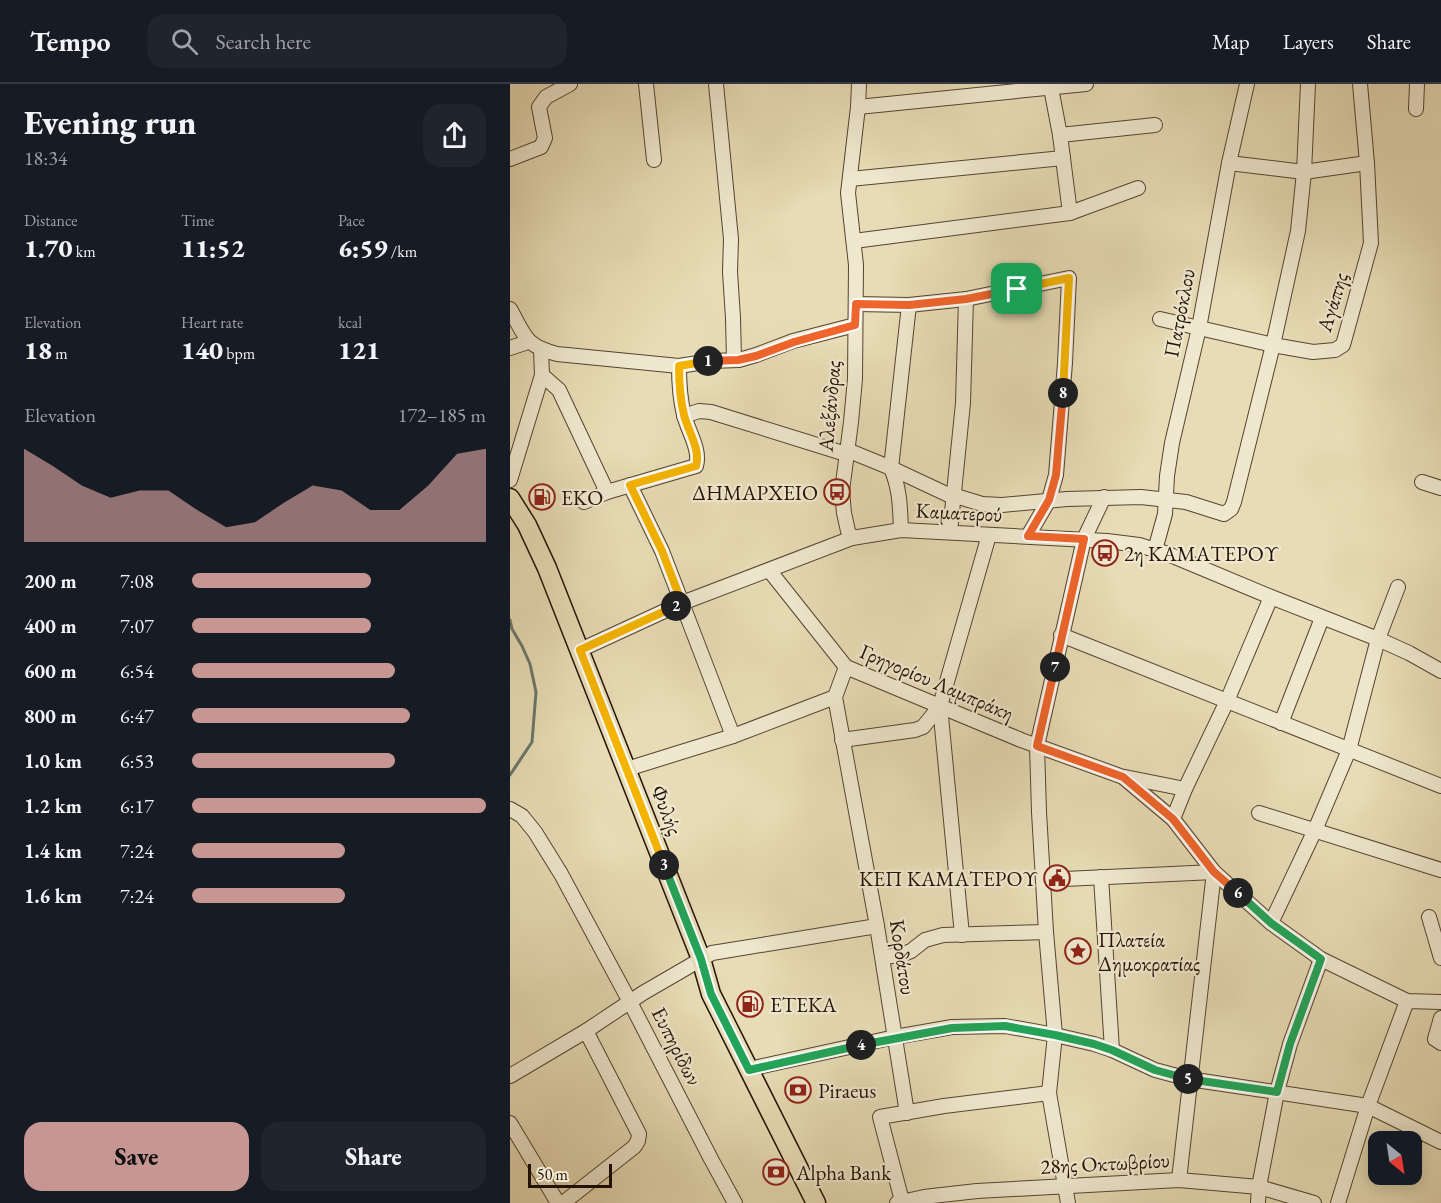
<!DOCTYPE html>
<meta charset="utf-8">
<style>
body{margin:0;font-family:"EB Garamond",serif;background:#20242c;color:#f1f3f6;height:100vh;display:flex;flex-direction:column;font-size:22px;white-space:nowrap}
*{box-sizing:border-box;margin:0}
p{font-size:20px;color:#9ea1a6}
.icon{flex:none;width:33px;height:33px;fill:none;stroke:currentColor;stroke-width:2;stroke-linecap:round;stroke-linejoin:round}
.map{position:relative;flex:1;overflow:hidden}
.side{display:flex;flex-direction:column;background:#171b24;width:510px}
.side>*{flex:none}
.needle{width:39px;rotate:150deg}
.controls{position:absolute;left:858px;top:1047px;display:grid;gap:12px}
.controls a{display:grid;place-items:center;width:54px;height:54px;border-radius:12px;background:#171b24;box-shadow:0 3px 15px #0003;font-size:30px}
.scale{position:absolute;left:18px;bottom:15px;width:84px;box-sizing:border-box;padding-left:6px;border:3px solid #241205;border-top:0;font-size:16px;line-height:21px;white-space:nowrap;color:#241205;-webkit-text-stroke:4px #efe8cf;paint-order:stroke}
.pin{position:absolute;display:grid;place-items:center;width:51px;height:51px;color:#fff;margin:-26px;border-radius:12px;box-shadow:0 3px 9px #0006}
.km{position:absolute;width:30px;height:30px;margin:-15px;border-radius:50%;background:#222;color:#fff;font-size:16px;line-height:30px;text-align:center}
.round{display:grid;place-items:center;flex:none;width:63px;height:63px;border-radius:18px;background:#20242c}
.summary{display:flex;align-items:center;justify-content:space-between;height:102px;padding:0 24px}
h1{font-size:33px;font-weight:800;line-height:45px}
.figures{display:grid;grid-template-columns:repeat(3,1fr);gap:9px;height:102px;padding:6px 24px}
.figures div{display:grid;align-content:center}
.figures b{font-size:26px;font-weight:800}
.figures small{font-size:16px;font-weight:400}
.figures p{font-size:16px}
.chart{height:168px;padding:12px 24px}
.chart p{display:flex;justify-content:space-between}
.chart svg{width:100%;height:108px;margin-top:6px;fill:#c59692;opacity:.7}
.action{display:flex;gap:12px;margin-top:auto;padding:12px 24px}
.action a{flex:1;height:69px;border-radius:18px;background:#c59692;color:#111;font-size:24px;font-weight:800;line-height:69px;text-align:center}
.action a+a{background:#20242c;color:#f1f3f6}
ul{padding:0 24px;list-style:none;font-size:20px}
li{display:grid;grid-template-columns:96px 72px 1fr;align-items:center;height:45px}
li i{height:15px;border-radius:8px;background:#c59692}
header{display:flex;align-items:center;gap:36px;box-sizing:border-box;height:84px;padding:0 30px;background:#171b24;border-bottom:2px solid #363941}
header strong{font-size:28px}
nav{display:flex;gap:33px;margin-inline-start:auto;font-size:21px}
.search{width:420px;height:54px;background:#20242c;display:flex;align-items:center;gap:15px;box-sizing:border-box;padding:0 21px;border-radius:18px;color:#9ea1a6;font-size:22px}
main{display:flex;flex:1;min-height:0}
.map>svg:first-child{display:block}
.lines{fill:none;stroke-linecap:round;stroke-linejoin:round}
.stream{stroke:#69776c;stroke-width:3}
.minor-casing{stroke:#554431;stroke-width:16}
.major-casing{stroke:#241205;stroke-width:21}
.minor{stroke:#efe8cf;stroke-width:14}
.major{stroke:#e7dcb5;stroke-width:18}
.split-1-casing{stroke:#fff;stroke-width:12}
.split-2-casing{stroke:#fff;stroke-width:12}
.split-3-casing{stroke:#fff;stroke-width:12}
.split-4-casing{stroke:#fff;stroke-width:12}
.split-5-casing{stroke:#fff;stroke-width:12}
.split-6-casing{stroke:#fff;stroke-width:12}
.split-7-casing{stroke:#fff;stroke-width:12}
.split-8-casing{stroke:#fff;stroke-width:12}
.split-9-casing{stroke:#fff;stroke-width:12}
.split-1{stroke:#f0652b;stroke-width:8}
.split-2{stroke:#f5b400;stroke-width:8}
.split-3{stroke:#f5b400;stroke-width:8}
.split-4{stroke:#22a559;stroke-width:8}
.split-5{stroke:#22a559;stroke-width:8}
.split-6{stroke:#22a559;stroke-width:8}
.split-7{stroke:#f0652b;stroke-width:8}
.split-8{stroke:#f0652b;stroke-width:8}
.split-9{stroke:#f5b400;stroke-width:8}
.labels{text-anchor:middle;dominant-baseline:central;stroke-width:4.5;stroke-linejoin:round;paint-order:stroke}
.street-label{font-size:21px;fill:#241205;stroke:#efe8cf}
.poi-label{font-size:21px;fill:#241205;stroke:#efe8cf;text-anchor:start}
</style>
<header>
<strong>Tempo</strong>
<div class="search"><svg class="icon" aria-label="search" viewBox="0 0 24 24"><circle cx="10" cy="10" r="6"/><path d="M15 15l6 6"/></svg>Search here</div>
<nav><a>Map</a><a>Layers</a><a>Share</a></nav>
</header>
<main>
<section class="side">
<div class="summary"><div><h1>Evening run</h1><p>18:34</p></div><a class="round"><svg class="icon" aria-label="share" viewBox="0 0 24 24"><path d="M12 15V3M7 8l5-5 5 5M5 13v7h14v-7"/></svg></a></div>
<div class="figures">
<div><p>Distance</p><b>1.70<small> km</small></b></div>
<div><p>Time</p><b>11:52</b></div>
<div><p>Pace</p><b>6:59<small> /km</small></b></div>
</div>
<div class="figures">
<div><p>Elevation</p><b>18<small> m</small></b></div>
<div><p>Heart rate</p><b>140<small> bpm</small></b></div>
<div><p>kcal</p><b>121</b></div>
</div>
<div class="chart"><p><span>Elevation</span>172–185 m</p>
<svg viewBox="0 0 160 44" preserveAspectRatio="none"><path d="M0 44V6L10 13L20 21L30 26L40 23L50 23L60 31L70 38L80 36L90 28L100 21L110 23L120 31L130 31L140 21L150 8L160 6V44z"/></svg>
</div>
<ul>
<li><b>200 m</b>7:08<i style="width:61%"></i></li>
<li><b>400 m</b>7:07<i style="width:61%"></i></li>
<li><b>600 m</b>6:54<i style="width:69%"></i></li>
<li><b>800 m</b>6:47<i style="width:74%"></i></li>
<li><b>1.0 km</b>6:53<i style="width:69%"></i></li>
<li><b>1.2 km</b>6:17<i style="width:100%"></i></li>
<li><b>1.4 km</b>7:24<i style="width:52%"></i></li>
<li><b>1.6 km</b>7:24<i style="width:52%"></i></li>
</ul>
<div class="action"><a>Save</a><a>Share</a></div>
</section>
<div class="map">
<svg width="931" height="1119" viewBox="0 0 931 1119">
<rect width="100%" height="100%" fill="#e7dcb5"/>
<filter id="stains"><feTurbulence type="fractalNoise" baseFrequency=".00333" numOctaves="4"/><feColorMatrix values="0 0 0 0 .2 0 0 0 0 .09 0 0 0 0 .02 0 0 0 .5 -.17"/></filter>
<radialGradient id="worn" r=".72"><stop offset=".6" stop-color="#630" stop-opacity="0"/><stop offset="1" stop-color="#630" stop-opacity=".3"/></radialGradient>
<g class="lines">
<!-- stream -->
<path class="stream" d="M0,536L2,545L12,562L20,580L26,608L22,658L0,691"/>
<!-- minor casing -->
<g class="minor-casing">
<g id="minor">
<path d="M136,0L144,76"/>
<path d="M206,0L221,155L220,188L223,234L224,276"/>
<path d="M541,4L550,51L560,129"/>
<path d="M348,23L576,0"/>
<path d="M906,25L907,0"/>
<path d="M550,51L645,41"/>
<path d="M0,75L31,63L35,54L29,23L36,13L60,0"/>
<path d="M719,79L794,88L857,79"/>
<path d="M340,95L553,74"/>
<path d="M344,157L560,129L628,104"/>
<path d="M346,220L399,221L456,215L559,194L555,279L546,391L539,416L518,452"/>
<path d="M0,225C15,252 15,262 47,270L169,282L201,277L229,276L246,271L283,257L345,241"/>
<path d="M650,235L763,261L803,268L825,266L833,261L861,159L857,79L850,0"/>
<path d="M0,264L18,258"/>
<path d="M32,291L49,306L97,408"/>
<path d="M174,332L189,327L201,328L336,370"/>
<path d="M337,366L381,384L443,413H449L472,420L492,421L557,415L631,413L676,418L714,430L721,425L724,418L763,261L788,147L794,88L798,0"/>
<path d="M0,396L32,291L31,266"/>
<path d="M912,398L931,404"/>
<path d="M120,401L152,467L223,652"/>
<path d="M74,418L97,408L186,382C191,366 178,347 174,331C170,315 169,298 169,282"/>
<path d="M391,446C390,423 390,405 381,384L399,221"/>
<path d="M440,448L453,319L456,215"/>
<path d="M342,454L338,447L334,429L332,407L341,338L345,295L346,181L338,109L348,23L349,0"/>
<path d="M645,466L655,430L657,392L662,359L689,244L719,79L737,0"/>
<path d="M259,486L336,583L511,656L613,693L663,735L704,788L761,839L811,875L897,917L931,918"/>
<path d="M551,551L931,702"/>
<path d="M70,566L172,519L342,454L391,446L597,457L629,461L658,470L761,513L868,555L899,569L931,587"/>
<path d="M336,583L325,613L367,842L397,1029"/>
<path d="M771,639L812,534"/>
<path d="M332,656L405,646L413,643L430,622"/>
<path d="M117,685L223,652L325,613"/>
<path d="M615,693L675,705"/>
<path d="M0,725L12,732L25,748L51,790L120,918L201,1075L225,1119"/>
<path d="M749,729L931,786"/>
<path d="M663,735L675,705L717,617L761,513"/>
<path d="M591,793L602,966"/>
<path d="M533,796L704,788"/>
<path d="M919,833L931,874"/>
<path d="M761,839L805,746L839,666L868,555L888,503"/>
<path d="M452,851L430,622L479,451"/>
<path d="M373,873L391,871L401,867L415,856L433,851L536,848"/>
<path d="M931,934L925,955L931,959"/>
<path d="M239,985L385,953L442,943L495,942L545,951L584,960L602,966L645,986L679,995L858,1022L931,1058"/>
<path d="M0,992L76,947L133,909L202,869L367,842"/>
<path d="M0,1039L48,1119"/>
<path d="M669,1096L704,788"/>
<path d="M392,1117L370,1033L434,1022L539,1009"/>
<path d="M53,1119L124,1063L128,1057L129,1050L76,947"/>
<path d="M387,1119L414,1113L467,1107L669,1096L749,1103L804,1119"/>
<path d="M558,1119L539,1009L545,951L536,848L529,728L527,662L574,455L594,413"/>
<path d="M748,1119L749,1103L767,1008L780,960L811,875"/>
<path d="M828,1119L858,1022L897,917"/>
</g>
</g>
<!-- major casing -->
<g class="major-casing">
<path id="major" d="M0,414L17,441L37,484L191,875L201,910L306,1119"/>
</g>
<!-- minor -->
<use href="#minor" class="minor"/>
<!-- major -->
<use href="#major" class="major"/>
</g>
<g class="lines">
<!-- split-1 casing -->
<g class="split-1-casing">
<path id="split-1" d="M198,277L228,276L246,272L284,258L345,241L346,220L399,221L456,215L507,205"/>
</g>
<!-- split-2 casing -->
<g class="split-2-casing">
<path id="split-2" d="M166,522L172,519L152,467L120,401L186,382C191,366 178,347 174,331C170,315 169,298 169,282L198,277"/>
</g>
<!-- split-3 casing -->
<g class="split-3-casing">
<path id="split-3" d="M154,781L70,566L166,522"/>
</g>
<!-- split-4 casing -->
<g class="split-4-casing">
<path id="split-4" d="M154,781L191,875L201,910L239,986L351,961"/>
</g>
<!-- split-5 casing -->
<g class="split-5-casing">
<path id="split-5" d="M351,961L442,944L495,942L545,951L584,960L602,966L645,986L678,995"/>
</g>
<!-- split-6 casing -->
<g class="split-6-casing">
<path id="split-6" d="M678,995L767,1008L780,960L811,875L761,839L728,809"/>
</g>
<!-- split-7 casing -->
<g class="split-7-casing">
<path id="split-7" d="M545,583L527,662L613,693L663,735L704,788L728,809"/>
</g>
<!-- split-8 casing -->
<g class="split-8-casing">
<path id="split-8" d="M545,583L574,455L518,452L539,416L546,391L553,309"/>
</g>
<!-- split-9 casing -->
<g class="split-9-casing">
<path id="split-9" d="M507,205L559,194L553,309"/>
</g>
<!-- split-1 -->
<use href="#split-1" class="split-1"/>
<!-- split-2 -->
<use href="#split-2" class="split-2"/>
<!-- split-3 -->
<use href="#split-3" class="split-3"/>
<!-- split-4 -->
<use href="#split-4" class="split-4"/>
<!-- split-5 -->
<use href="#split-5" class="split-5"/>
<!-- split-6 -->
<use href="#split-6" class="split-6"/>
<!-- split-7 -->
<use href="#split-7" class="split-7"/>
<!-- split-8 -->
<use href="#split-8" class="split-8"/>
<!-- split-9 -->
<use href="#split-9" class="split-9"/>
</g>
<!-- icons -->
<defs>
<g id="bus-ring" transform="scale(1.35)"><circle r="9.5" fill="#efe8cf" stroke="#8f2418" stroke-width="1.5"/><path d="M-5-6H5V4H4V6H2V4H-2V6H-4V4H-5ZM-3.5-4V0h7V-4ZM-3.5 1.2v1.5H-2V1.2ZM2 1.2v1.5H3.5V1.2Z" fill="#8f2418"/></g>
<g id="fuel-ring" transform="scale(1.35)"><circle r="9.5" fill="#efe8cf" stroke="#8f2418" stroke-width="1.5"/><path d="M-5.5-6h7V0h2V4h1.3V-2.5L3-4.5l.8-.8L6-3V5H2.5V1h-1V6h-7ZM-4.2-4.7v3.2H.2V-4.7Z" fill="#8f2418"/></g>
<g id="civic-ring" transform="scale(1.35)"><circle r="9.5" fill="#efe8cf" stroke="#8f2418" stroke-width="1.5"/><path d="M-.6-6.5H3V-4.5H.6V-3L4-1V1h2V6H-6V1h2V-1L-.6-3ZM-1.2 2.5V6h2.4V2.5Z" fill="#8f2418"/></g>
<g id="sight-ring" transform="scale(1.35)"><circle r="9.5" fill="#efe8cf" stroke="#8f2418" stroke-width="1.5"/><path d="M0-6L1.8-2.2L6-1.7L2.9 1.2L3.7 5.4L0 3.3L-3.7 5.4L-2.9 1.2L-6-1.7L-1.8-2.2Z" fill="#8f2418"/></g>
<g id="bank-ring" transform="scale(1.35)"><circle r="9.5" fill="#efe8cf" stroke="#8f2418" stroke-width="1.5"/><path d="M-6-4H6V4H-6ZM0-2.3a2.3 2.3 0 1 0 0 4.6a2.3 2.3 0 1 0 0-4.6Z" fill="#8f2418"/></g>
</defs>
<g fill-rule="evenodd">
<use href="#bus-ring" x="327" y="408"/>
<use href="#fuel-ring" x="32" y="413"/>
<use href="#bus-ring" x="595" y="469"/>
<use href="#civic-ring" x="547" y="794"/>
<use href="#sight-ring" x="568" y="867"/>
<use href="#fuel-ring" x="240" y="920"/>
<use href="#bank-ring" x="288" y="1006"/>
<use href="#bank-ring" x="266" y="1088"/>
</g>
<g class="labels">
<!-- street labels -->
<g class="street-label">
<text transform="translate(822 218) rotate(-73)">Αγάπης</text>
<text transform="translate(669 229) rotate(-79)">Πατρόκλου</text>
<text transform="translate(319 322) rotate(-85)">Αλεξάνδρας</text>
<text transform="translate(449 428) rotate(3)">Καματερού</text>
<text transform="translate(427 598) rotate(23)">Γρηγορίου Λαμπράκη</text>
<text transform="translate(157 726) rotate(69)">Φυλής</text>
<text transform="translate(393 873) rotate(81)">Κορδάτου</text>
<text transform="translate(167 962) rotate(63)">Ευπηρίδων</text>
<text transform="translate(595 1079) rotate(-3)">28ης Οκτωβρίου</text>
</g>
<!-- poi labels -->
<g class="poi-label">
<text x="308" y="408" text-anchor="end">ΔΗΜΑΡΧΕΙΟ</text>
<text x="51" y="413">EKO</text>
<text x="614" y="469">2η ΚΑΜΑΤΕΡΟΥ</text>
<text x="528" y="794" text-anchor="end">ΚΕΠ ΚΑΜΑΤΕΡΟΥ</text>
<text x="588" y="855">Πλατεία<tspan x="588" dy="24">Δημοκρατίας</tspan></text>
<text x="260" y="920">ΕΤΕΚΑ</text>
<text x="308" y="1006">Piraeus</text>
<text x="286" y="1088">Alpha Bank</text>
</g>
</g>
<rect width="100%" height="100%" filter="url(#stains)"/>
<rect width="100%" height="100%" fill="url(#worn)"/>
</svg>
<div class="controls">
<a><svg class="needle" viewBox="-14 -14 28 28"><path d="M0-13l5 13h-10z" fill="#e53935"/><path d="M0 13l5-13h-10z" fill="#9ea1a6"/></svg></a>
</div>
<div class="scale">50 m</div>
<div class="pin" style="left:507px;top:205px;background:#1e9e55"><svg class="icon" aria-label="arrive" viewBox="0 0 24 24"><path d="M6 21V4h12l-3 4 3 4H6"/></svg></div>
<b class="km" style="left:198px;top:277px">1</b>
<b class="km" style="left:166px;top:522px">2</b>
<b class="km" style="left:154px;top:781px">3</b>
<b class="km" style="left:351px;top:961px">4</b>
<b class="km" style="left:678px;top:995px">5</b>
<b class="km" style="left:728px;top:809px">6</b>
<b class="km" style="left:545px;top:583px">7</b>
<b class="km" style="left:553px;top:309px">8</b>
</div>
</main>
